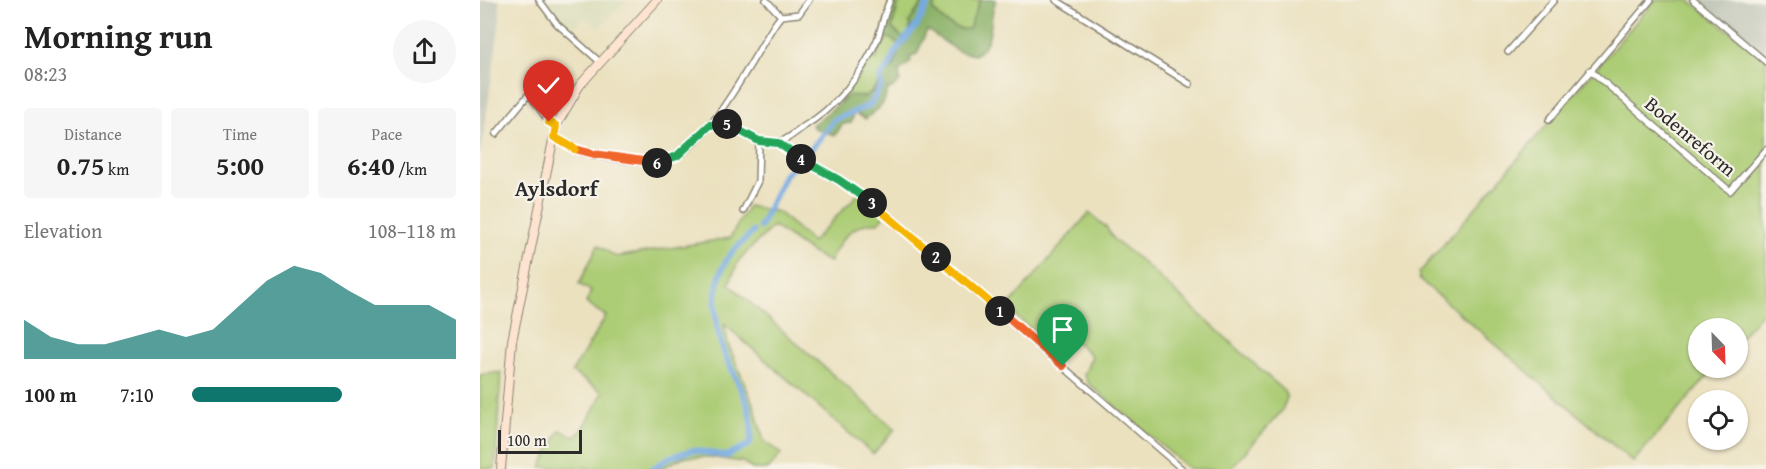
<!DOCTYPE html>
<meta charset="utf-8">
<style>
body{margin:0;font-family:"Gentium Book Plus",serif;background:#f6f6f6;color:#222;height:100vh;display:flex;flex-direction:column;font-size:22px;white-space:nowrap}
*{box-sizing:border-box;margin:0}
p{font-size:20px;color:#767676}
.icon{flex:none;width:33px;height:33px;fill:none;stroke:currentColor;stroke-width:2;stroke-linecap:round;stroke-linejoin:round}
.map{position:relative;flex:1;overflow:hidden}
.side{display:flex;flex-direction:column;background:#fff;width:480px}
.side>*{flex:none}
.needle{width:39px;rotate:157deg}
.fabs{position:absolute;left:1208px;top:318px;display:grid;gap:12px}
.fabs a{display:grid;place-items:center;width:60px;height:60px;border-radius:50%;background:#fff;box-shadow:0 2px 4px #0004;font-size:30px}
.scale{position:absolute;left:18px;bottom:15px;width:84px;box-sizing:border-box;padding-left:6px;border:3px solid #2b2b2b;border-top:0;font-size:16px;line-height:21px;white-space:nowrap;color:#2b2b2b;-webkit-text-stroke:4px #f7f3e8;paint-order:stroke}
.pin{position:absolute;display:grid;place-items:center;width:51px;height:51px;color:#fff;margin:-62px -26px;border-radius:50% 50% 50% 0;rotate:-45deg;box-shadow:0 0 6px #0007}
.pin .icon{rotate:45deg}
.km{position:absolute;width:30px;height:30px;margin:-15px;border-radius:50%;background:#222;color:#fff;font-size:16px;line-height:30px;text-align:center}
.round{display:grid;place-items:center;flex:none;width:63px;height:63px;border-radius:32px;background:#f6f6f6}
.headline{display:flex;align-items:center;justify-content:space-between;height:102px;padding:0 24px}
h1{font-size:33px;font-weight:700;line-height:45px}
.figures{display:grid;grid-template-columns:repeat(3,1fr);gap:9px;height:102px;padding:6px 24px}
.figures div{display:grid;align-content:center;border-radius:6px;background:#f6f6f6;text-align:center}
.figures b{font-size:26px;font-weight:700}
.figures small{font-size:16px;font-weight:400}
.figures p{font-size:16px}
.chart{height:168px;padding:12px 24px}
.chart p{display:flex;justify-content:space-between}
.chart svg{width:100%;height:108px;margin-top:6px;fill:#0f766e;opacity:.7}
ul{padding:0 24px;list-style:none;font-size:20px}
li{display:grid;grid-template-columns:96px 72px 1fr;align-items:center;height:45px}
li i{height:15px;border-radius:8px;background:#0f766e}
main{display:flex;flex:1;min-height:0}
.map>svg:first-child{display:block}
.built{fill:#dbdebc}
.industrial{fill:#c1c6b9}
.green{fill:#accc74;stroke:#6c7c50;stroke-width:1.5}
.forest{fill:#89b066;stroke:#5a6e48;stroke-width:1.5}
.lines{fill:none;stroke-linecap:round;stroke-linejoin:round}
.canal{stroke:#76aae3;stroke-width:6}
.street-casing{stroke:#8b8675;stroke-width:8}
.secondary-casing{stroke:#8b8675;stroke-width:10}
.street{stroke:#fff;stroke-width:5}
.secondary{stroke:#fde4d1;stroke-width:8}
.split-1-casing{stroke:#fff;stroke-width:12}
.split-2-casing{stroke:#fff;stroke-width:12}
.split-3-casing{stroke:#fff;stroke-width:12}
.split-4-casing{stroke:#fff;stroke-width:12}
.split-5-casing{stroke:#fff;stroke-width:12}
.split-6-casing{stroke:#fff;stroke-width:12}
.split-7-casing{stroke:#fff;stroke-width:12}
.split-8-casing{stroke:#fff;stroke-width:12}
.split-1{stroke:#f0652b;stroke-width:8}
.split-2{stroke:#f5b400;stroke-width:8}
.split-3{stroke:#f5b400;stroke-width:8}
.split-4{stroke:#22a559;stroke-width:8}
.split-5{stroke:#22a559;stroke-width:8}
.split-6{stroke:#22a559;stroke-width:8}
.split-7{stroke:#f0652b;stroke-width:8}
.split-8{stroke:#f5b400;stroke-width:8}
.labels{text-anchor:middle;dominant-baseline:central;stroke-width:4.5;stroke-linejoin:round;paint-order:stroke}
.street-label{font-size:20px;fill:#2b2b2b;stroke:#f7f3e8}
.quarter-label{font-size:22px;font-weight:bold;fill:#2b2b2b;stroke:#f7f3e8}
</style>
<main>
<section class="side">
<div class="headline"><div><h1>Morning run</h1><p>08:23</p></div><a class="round"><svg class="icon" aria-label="share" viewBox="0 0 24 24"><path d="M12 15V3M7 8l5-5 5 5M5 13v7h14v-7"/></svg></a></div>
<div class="figures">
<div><p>Distance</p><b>0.75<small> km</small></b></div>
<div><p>Time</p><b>5:00</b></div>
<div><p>Pace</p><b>6:40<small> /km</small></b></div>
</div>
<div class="chart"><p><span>Elevation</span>108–118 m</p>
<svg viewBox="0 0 160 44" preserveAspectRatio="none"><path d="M0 44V28L10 35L20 38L30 38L40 35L50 32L60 35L70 32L80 22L90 12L100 6L110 9L120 16L130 22L140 22L150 22L160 28V44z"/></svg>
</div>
<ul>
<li><b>100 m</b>7:10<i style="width:57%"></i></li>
</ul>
</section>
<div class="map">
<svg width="1286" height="469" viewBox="0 0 1286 469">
<rect width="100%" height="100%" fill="#f7f3e8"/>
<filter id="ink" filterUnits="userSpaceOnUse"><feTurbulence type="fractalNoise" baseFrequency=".0167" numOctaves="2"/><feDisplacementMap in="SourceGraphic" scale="12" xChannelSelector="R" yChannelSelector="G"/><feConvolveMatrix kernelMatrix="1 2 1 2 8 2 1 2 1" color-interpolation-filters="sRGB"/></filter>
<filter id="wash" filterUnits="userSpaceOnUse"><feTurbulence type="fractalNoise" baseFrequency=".008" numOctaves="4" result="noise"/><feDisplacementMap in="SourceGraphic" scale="24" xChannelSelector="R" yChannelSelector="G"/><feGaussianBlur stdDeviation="1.35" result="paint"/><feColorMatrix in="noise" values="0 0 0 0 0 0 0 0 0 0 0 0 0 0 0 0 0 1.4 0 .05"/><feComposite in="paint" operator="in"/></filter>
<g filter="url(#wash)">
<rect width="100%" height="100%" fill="#ebe1bf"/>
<!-- built -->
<path class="built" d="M67,0H147L119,28L104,18L92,29Z"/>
<!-- industrial -->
<g class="industrial">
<path d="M0,0H19L20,20L0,159Z"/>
<path d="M1286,0V59L1218,1L1219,0Z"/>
</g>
<!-- green -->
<g class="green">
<path d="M419,0H445L435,13L427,36L422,38L412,28Z"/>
<path d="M457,0H500V3L489,29C473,31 463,20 453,10Z"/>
<path d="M1175,0H1209L1286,59V308L1257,341V328H1218V368H1235L1153,462L939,279V273Z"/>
<path d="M408,37L420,45C417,51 418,58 415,64C413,67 390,94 387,95C377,99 374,95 360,101Z"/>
<path d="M382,190L407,210L399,223C373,221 359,240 350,262C329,254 313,238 293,226L259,260L249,284L415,429L393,454L244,324L248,344L274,406L284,441L301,454L289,469H272L263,462L229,457H203L180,469L61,467L80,430L95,437L103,429L123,392L92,372L126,316L106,303L111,291L99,284L118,245L136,257L250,238L268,206L298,212L332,242Z"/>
<path d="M609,213L626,227L635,241L659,259L804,391L807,398L801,412L750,469H709L609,384L604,375L612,356L579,326L567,338H561L537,317L530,304Z"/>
<path d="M21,372L15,469H0V375Z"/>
</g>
<!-- forest -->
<path class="forest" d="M412,0H419L412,28L423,38L428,36L431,27L429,22L445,0H457L453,10C462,20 473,31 489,29L500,0H516C507,20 517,42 494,55L478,51L447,30L437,54L430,57L431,62L419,71L420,81L413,88L408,89C402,112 400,105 386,119L374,113L371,123L363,124L355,135L334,128L332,125L370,95L384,97L393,92L405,73L414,67L420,45L408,37L398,52L397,59L392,55L399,45Z"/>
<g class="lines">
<!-- canal -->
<g class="canal">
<path d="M280,227L305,174L324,158L354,120L390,105L401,86L400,77L411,64L414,53L437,25L450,0"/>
<path d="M172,469L190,457L213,450L246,456L270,444C276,413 263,393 250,366C234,335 229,290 247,259C253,249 265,240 273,232"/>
</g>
</g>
</g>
<g filter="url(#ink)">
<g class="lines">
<!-- street casing -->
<g class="street-casing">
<g id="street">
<path d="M59,0L77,24L120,62"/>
<path d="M286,0L301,16"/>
<path d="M576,0L710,84"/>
<path d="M1213,0L1286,62"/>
<path d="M1028,52L1074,0"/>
<path d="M1110,70L1250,191L1286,150"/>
<path d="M1069,120L1171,0"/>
<path d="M230,125C258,122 270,144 295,143C305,142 315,133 323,127C355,108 382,75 397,40C402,27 404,13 410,0"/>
<path d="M16,134L49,94L69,122L76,126"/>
<path d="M73,137C84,139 88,146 97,150C113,157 157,162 174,163C222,165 273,55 297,21L301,16L319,14L329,0"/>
<path d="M298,143C328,167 364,181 395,205L702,469"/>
<path d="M263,211L278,181L279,141"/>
</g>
</g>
<!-- secondary casing -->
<g class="secondary-casing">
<path id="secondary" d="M21,469L32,341L76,126L100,85L177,0"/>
</g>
<!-- street -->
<use href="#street" class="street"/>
<!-- secondary -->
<use href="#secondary" class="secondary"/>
</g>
</g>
<g class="lines" filter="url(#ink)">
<!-- split-1 casing -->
<g class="split-1-casing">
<path id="split-1" d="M520,311L583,366"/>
</g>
<!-- split-2 casing -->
<g class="split-2-casing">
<path id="split-2" d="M456,257L520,311"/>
</g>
<!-- split-3 casing -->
<g class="split-3-casing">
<path id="split-3" d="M392,203L456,257"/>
</g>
<!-- split-4 casing -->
<g class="split-4-casing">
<path id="split-4" d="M321,159L359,180L392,203"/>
</g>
<!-- split-5 casing -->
<g class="split-5-casing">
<path id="split-5" d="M247,124L279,141L298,143L321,159"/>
</g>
<!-- split-6 casing -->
<g class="split-6-casing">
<path id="split-6" d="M177,163L197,156L230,125L247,124"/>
</g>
<!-- split-7 casing -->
<g class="split-7-casing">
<path id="split-7" d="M95,149L114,154L177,163"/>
</g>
<!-- split-8 casing -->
<g class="split-8-casing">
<path id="split-8" d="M69,122L76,126L74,137L95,149"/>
</g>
<!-- split-1 -->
<use href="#split-1" class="split-1"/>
<!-- split-2 -->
<use href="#split-2" class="split-2"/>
<!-- split-3 -->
<use href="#split-3" class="split-3"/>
<!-- split-4 -->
<use href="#split-4" class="split-4"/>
<!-- split-5 -->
<use href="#split-5" class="split-5"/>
<!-- split-6 -->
<use href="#split-6" class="split-6"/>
<!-- split-7 -->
<use href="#split-7" class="split-7"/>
<!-- split-8 -->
<use href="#split-8" class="split-8"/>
</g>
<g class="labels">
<!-- street labels -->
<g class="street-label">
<text transform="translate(1211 136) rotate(40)">Bodenreform</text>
</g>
<!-- quarter labels -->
<g class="quarter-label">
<text x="76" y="188">Aylsdorf</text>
</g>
</g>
</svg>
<div class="fabs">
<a><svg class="needle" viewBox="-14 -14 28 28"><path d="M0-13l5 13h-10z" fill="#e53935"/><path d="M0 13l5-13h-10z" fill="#767676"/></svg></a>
<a><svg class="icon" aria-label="locate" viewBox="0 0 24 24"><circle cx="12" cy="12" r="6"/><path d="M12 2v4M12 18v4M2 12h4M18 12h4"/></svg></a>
</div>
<div class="scale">100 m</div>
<div class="pin" style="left:583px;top:366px;background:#1e9e55"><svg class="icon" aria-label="arrive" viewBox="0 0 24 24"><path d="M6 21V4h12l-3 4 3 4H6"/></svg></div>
<div class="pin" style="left:69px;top:122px;background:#d93025"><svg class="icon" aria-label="check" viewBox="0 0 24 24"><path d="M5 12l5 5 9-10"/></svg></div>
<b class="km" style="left:520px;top:311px">1</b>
<b class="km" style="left:456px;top:257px">2</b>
<b class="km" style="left:392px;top:203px">3</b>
<b class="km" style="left:321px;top:159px">4</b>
<b class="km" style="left:247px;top:124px">5</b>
<b class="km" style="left:177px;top:163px">6</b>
</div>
</main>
